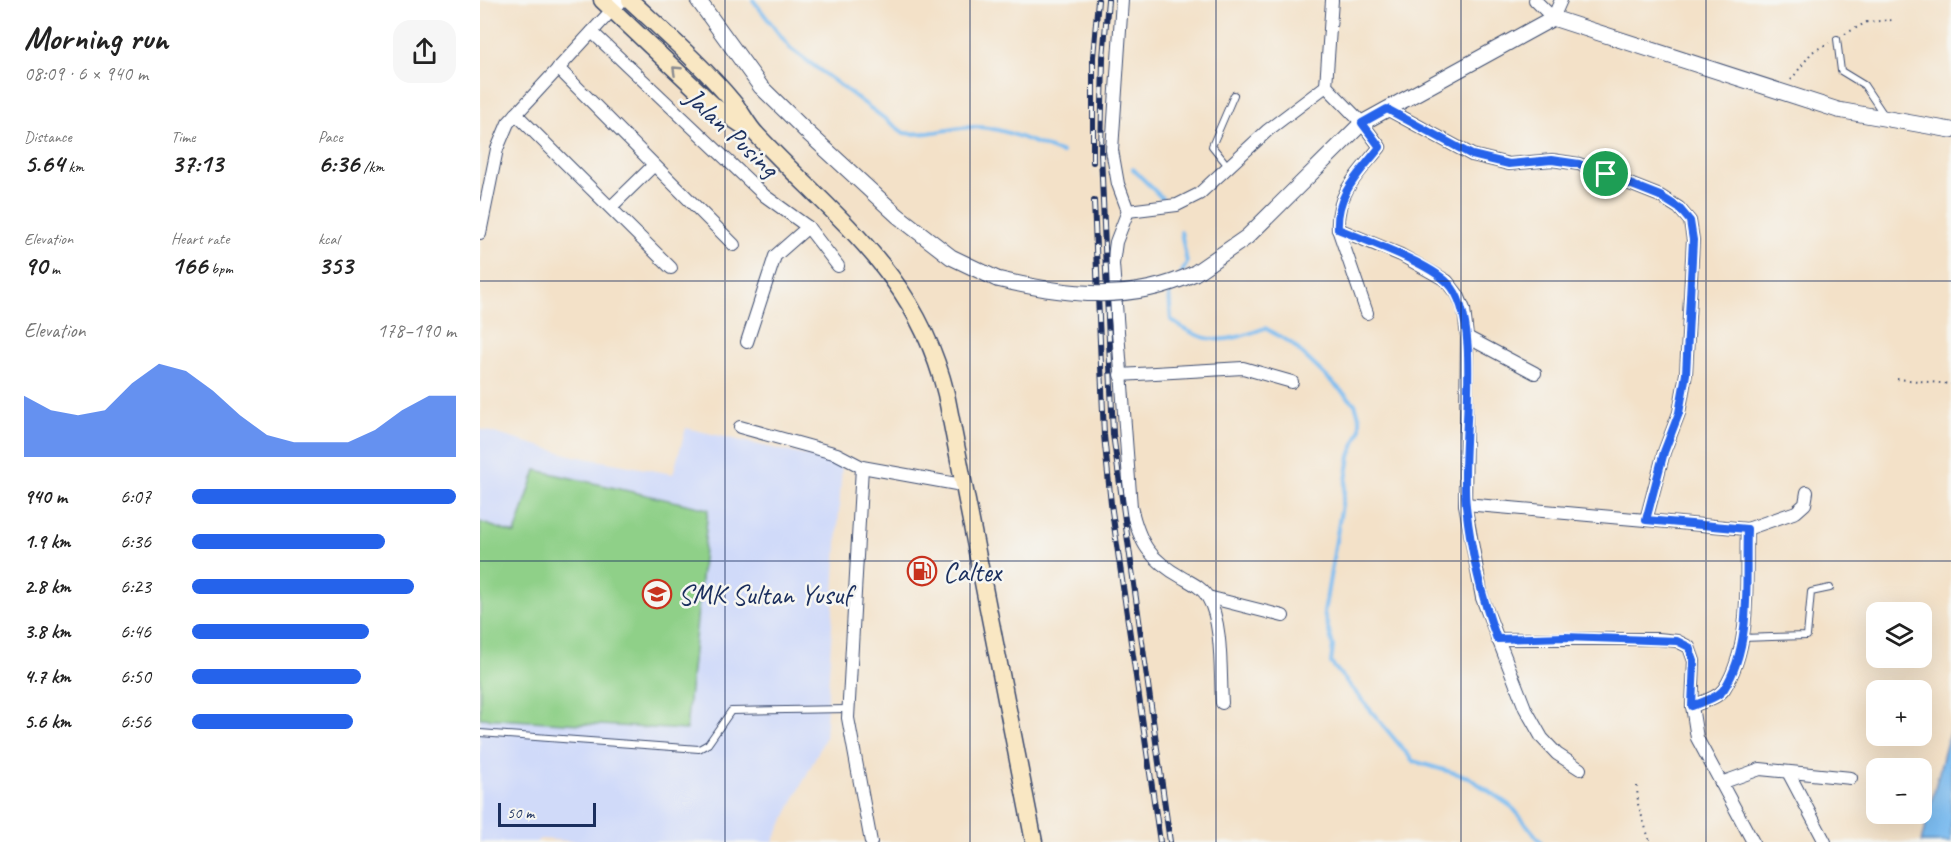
<!DOCTYPE html>
<meta charset="utf-8">
<style>
body{margin:0;font-family:Caveat,sans-serif;background:#f6f6f6;color:#222;height:100vh;display:flex;flex-direction:column;font-size:22px;white-space:nowrap}
*{box-sizing:border-box;margin:0}
p{font-size:20px;color:#767676}
.icon{flex:none;width:33px;height:33px;fill:none;stroke:currentColor;stroke-width:2;stroke-linecap:round;stroke-linejoin:round}
.map{position:relative;flex:1;overflow:hidden}
.details{display:flex;flex-direction:column;background:#fff;width:480px}
.details>*{flex:none}
.tools{position:absolute;left:1386px;top:602px;display:grid;gap:12px}
.tools a{display:grid;place-items:center;width:66px;height:66px;border-radius:12px;background:#fff;box-shadow:0 6px 24px #0002;font-size:30px}
.scale{position:absolute;left:18px;bottom:15px;width:98px;box-sizing:border-box;padding-left:6px;border:3px solid #1b2f5e;border-top:0;font-size:16px;line-height:21px;white-space:nowrap;color:#1b2f5e;-webkit-text-stroke:4px #f6f6f2;paint-order:stroke}
.pin{position:absolute;display:grid;place-items:center;width:51px;height:51px;color:#fff;margin:-26px;border:3px solid #fff;border-radius:50%;box-shadow:0 2px 6px #0007}
.round{display:grid;place-items:center;flex:none;width:63px;height:63px;border-radius:18px;background:#f6f6f6}
.head{display:flex;align-items:center;justify-content:space-between;height:102px;padding:0 24px}
h1{font-size:33px;font-weight:700;line-height:45px}
.metrics{display:grid;grid-template-columns:repeat(3,1fr);gap:9px;height:102px;padding:6px 24px}
.metrics div{display:grid;align-content:center}
.metrics b{font-size:26px;font-weight:700}
.metrics small{font-size:16px;font-weight:400}
.metrics p{font-size:16px}
.chart{height:168px;padding:12px 24px}
.chart p{display:flex;justify-content:space-between}
.chart svg{width:100%;height:108px;margin-top:6px;fill:#2563eb;opacity:.7}
ul{padding:0 24px;list-style:none;font-size:20px}
li{display:grid;grid-template-columns:96px 72px 1fr;align-items:center;height:45px}
li i{height:15px;border-radius:8px;background:#2563eb}
main{display:flex;flex:1;min-height:0}
.map>svg:first-child{display:block}
.built{fill:#d0daf9}
.green{fill:#8fd088;stroke:#558073;stroke-width:1.5}
.water{fill:#7bbcf0;stroke:#4b76a7;stroke-width:1.5}
.lines{fill:none;stroke-linecap:round;stroke-linejoin:round}
.stream{stroke:#7bbcf0;stroke-width:4}
.service-casing{stroke:#3b4a6e;stroke-width:8}
.minor-casing{stroke:#3b4a6e;stroke-width:14}
.tertiary-casing{stroke:#3b4a6e;stroke-width:17}
.secondary-casing{stroke:#3b4a6e;stroke-width:19}
.path{stroke:#3b4a6e;stroke-width:2;stroke-dasharray:1.5 4.5;stroke-linecap:butt}
.service{stroke:#fff;stroke-width:6}
.minor{stroke:#fff;stroke-width:12}
.tertiary{stroke:#fff;stroke-width:15}
.secondary{stroke:#f9e7c3;stroke-width:16}
.rail-casing{stroke:#1b2f5e;stroke-width:6}
.rail{stroke:#f6f6f2;stroke-width:4;stroke-dasharray:11;stroke-linecap:butt}
.tertiary-bridge-casing{stroke:#3b4a6e;stroke-width:17;stroke-linecap:butt}
.tertiary-bridge{stroke:#fff;stroke-width:15}
.oneway{stroke:#8a8b90}
.route-casing{stroke:#fff;stroke-width:12}
.route{stroke:#2563eb;stroke-width:8}
.grid{fill:none;stroke:#1b2f5e;stroke-width:1.5;stroke-opacity:0.55}
.labels{text-anchor:middle;dominant-baseline:central;stroke-width:5;stroke-linejoin:round;paint-order:stroke}
.street-label{font-size:28px;fill:#1b2f5e;stroke:#f6f6f2}
.poi-label{font-size:28px;fill:#1b2f5e;stroke:#f6f6f2;text-anchor:start}
</style>
<main>
<section class="details">
<div class="head"><div><h1>Morning run</h1><p>08:09 · 6 × 940 m</p></div><a class="round"><svg class="icon" aria-label="share" viewBox="0 0 24 24"><path d="M12 15V3M7 8l5-5 5 5M5 13v7h14v-7"/></svg></a></div>
<div class="metrics">
<div><p>Distance</p><b>5.64<small> km</small></b></div>
<div><p>Time</p><b>37:13</b></div>
<div><p>Pace</p><b>6:36<small> /km</small></b></div>
</div>
<div class="metrics">
<div><p>Elevation</p><b>90<small> m</small></b></div>
<div><p>Heart rate</p><b>166<small> bpm</small></b></div>
<div><p>kcal</p><b>353</b></div>
</div>
<div class="chart"><p><span>Elevation</span>178–190 m</p>
<svg viewBox="0 0 160 44" preserveAspectRatio="none"><path d="M0 44V19L10 25L20 27L30 25L40 14L50 6L60 9L70 17L80 27L90 35L100 38L110 38L120 38L130 33L140 25L150 19L160 19V44z"/></svg>
</div>
<ul>
<li><b>940 m</b>6:07<i style="width:100%"></i></li>
<li><b>1.9 km</b>6:36<i style="width:73%"></i></li>
<li><b>2.8 km</b>6:23<i style="width:84%"></i></li>
<li><b>3.8 km</b>6:46<i style="width:67%"></i></li>
<li><b>4.7 km</b>6:50<i style="width:64%"></i></li>
<li><b>5.6 km</b>6:56<i style="width:61%"></i></li>
</ul>
</section>
<div class="map">
<svg width="1471" height="842" viewBox="0 0 1471 842">
<rect width="100%" height="100%" fill="#f6f6f2"/>
<filter id="ink" filterUnits="userSpaceOnUse"><feTurbulence type="fractalNoise" baseFrequency=".0167" numOctaves="2"/><feDisplacementMap in="SourceGraphic" scale="12" xChannelSelector="R" yChannelSelector="G"/><feConvolveMatrix kernelMatrix="1 2 1 2 8 2 1 2 1" color-interpolation-filters="sRGB"/></filter>
<filter id="wash" filterUnits="userSpaceOnUse"><feTurbulence type="fractalNoise" baseFrequency=".008" numOctaves="4" result="noise"/><feDisplacementMap in="SourceGraphic" scale="24" xChannelSelector="R" yChannelSelector="G"/><feGaussianBlur stdDeviation="1.35" result="paint"/><feColorMatrix in="noise" values="0 0 0 0 0 0 0 0 0 0 0 0 0 0 0 0 0 1.4 0 .05"/><feComposite in="paint" operator="in"/></filter>
<g filter="url(#wash)">
<rect width="100%" height="100%" fill="#f3e1c8"/>
<!-- built -->
<path class="built" d="M206,428L362,464L345,738L293,842H104L60,839L56,842H0V429L94,456L193,474Z"/>
<!-- green -->
<path class="green" d="M56,470L228,509L206,730L0,718V522L35,534Z"/>
<!-- water -->
<path class="water" d="M1471,726V842H1441Z"/>
<g class="lines">
<!-- stream -->
<g class="stream">
<path d="M273,0L310,48L424,133C448,136 469,128 493,127C522,126 555,144 582,153"/>
<path d="M653,169L682,198"/>
<path d="M701,232L707,263L701,274"/>
<path d="M692,288L689,292L691,320C726,346 745,343 785,328L811,343L875,404L880,419V430L870,456L844,613L853,646L851,663L933,761L988,777L1032,807L1061,842"/>
</g>
</g>
</g>
<g filter="url(#ink)">
<g class="lines">
<!-- service casing -->
<g class="service-casing">
<g id="service">
<path d="M1357,39L1361,71L1384,85L1404,115"/>
<path d="M748,166L732,146L754,95"/>
<path d="M1262,638L1327,636L1331,592L1350,588"/>
<path d="M0,733L219,749L228,744L251,711L368,709"/>
</g>
</g>
<!-- minor casing -->
<g class="minor-casing">
<g id="minor">
<path d="M642,0L632,150L638,184L648,211L697,205L719,194L788,130L846,86L882,123L900,147C878,174 856,193 858,229L921,255L967,281L978,295L984,309L987,337L985,504L1002,598L1045,708L1062,738L1077,754L1100,769"/>
<path d="M1055,0L1073,18L1081,0"/>
<path d="M112,32L285,196L328,227L358,266"/>
<path d="M78,68L254,245"/>
<path d="M846,86L852,0"/>
<path d="M907,109L992,155L1029,164L1072,160L1099,164L1180,196L1199,208L1210,221L1213,240L1206,374L1199,413L1184,452L1166,520"/>
<path d="M36,114L191,268"/>
<path d="M131,207L174,165"/>
<path d="M648,211L636,242L633,264L651,507C660,544 669,559 703,578C712,583 723,588 728,598C743,623 740,674 742,703"/>
<path d="M858,229L887,313"/>
<path d="M0,233L17,149L28,123L132,10"/>
<path d="M987,337L1055,373"/>
<path d="M267,342L295,256L328,227"/>
<path d="M640,375L763,368L812,382"/>
<path d="M260,427L357,454L382,467L482,485"/>
<path d="M382,467L368,718L391,842"/>
<path d="M985,504L1267,529L1316,512L1325,504L1327,492"/>
<path d="M728,597L803,616"/>
<path d="M1017,639H1178L1197,641L1209,647L1214,661L1212,706L1217,738L1273,842"/>
<path d="M1212,706C1222,702 1238,698 1244,689C1273,644 1265,579 1267,529"/>
<path d="M1308,772L1345,842"/>
<path d="M1241,783L1280,769L1371,778"/>
</g>
</g>
<!-- tertiary casing -->
<g class="tertiary-casing">
<g id="tertiary">
<path d="M218,0L281,87L328,133L418,216L471,257L517,279"/>
<path d="M132,10L140,0"/>
<path d="M715,273L767,237L882,123L1073,18L1358,110L1471,130"/>
</g>
</g>
<!-- secondary casing -->
<g class="secondary-casing">
<g id="secondary">
<path d="M122,0L235,107L268,129"/>
<path d="M150,0C183,31 224,67 253,102C262,112 267,125 277,135C357,220 437,274 466,394L554,842"/>
</g>
</g>
<!-- path -->
<g class="path">
<path d="M1365,34L1387,22L1413,20"/>
<path d="M1311,80L1332,52L1349,43"/>
<path d="M1417,379L1471,384"/>
<path d="M1157,786L1158,804L1170,842"/>
</g>
<!-- service -->
<use href="#service" class="service"/>
<!-- minor -->
<use href="#minor" class="minor"/>
<!-- tertiary -->
<use href="#tertiary" class="tertiary"/>
<!-- secondary -->
<use href="#secondary" class="secondary"/>
<!-- rail casing -->
<g class="rail-casing">
<g id="rail">
<path d="M628,0L623,58L621,154L633,434L690,842"/>
<path d="M613,162V57L618,0"/>
<path d="M614,201L624,435L631,504L680,842"/>
</g>
</g>
<!-- rail -->
<use href="#rail" class="rail"/>
<!-- tertiary-bridge casing -->
<g class="tertiary-bridge-casing">
<path id="tertiary-bridge" d="M517,279C584,295 650,304 715,273"/>
</g>
<!-- tertiary-bridge -->
<use href="#tertiary-bridge" class="tertiary-bridge"/>
</g>
<!-- one-way arrows -->
<defs><path id="oneway-chevron" d="M-2-3.5L2.5 0L-2 3.5" fill="none" stroke-width="1.6" stroke-linecap="round" stroke-linejoin="round" transform="scale(1.5)"/></defs>
<use class="oneway" href="#oneway-chevron" transform="translate(196 70) rotate(-137)"/>
</g>
<g class="lines" filter="url(#ink)">
<!-- route casing -->
<g class="route-casing">
<path id="route" d="M907,109L992,155L1029,164L1072,160L1099,164L1180,196L1199,208L1210,221L1213,240L1206,374L1199,413L1184,452L1166,520L1267,529C1265,579 1273,644 1244,689C1238,698 1222,702 1212,706L1214,661L1209,647L1197,641L1085,637L1017,639C1001,596 991,552 986,506C979,453 1005,319 968,283C947,262 887,241 858,229C856,193 879,174 900,147L882,123Z"/>
</g>
<!-- route -->
<use href="#route" class="route"/>
</g>
<!-- grid -->
<path class="grid" d="M245,0V842M490,0V842M736,0V842M981,0V842M1226,0V842M0,281H1471M0,561H1471"/>
<!-- icons -->
<defs>
<g id="fuel-ring" transform="scale(1.5)"><circle r="9.5" fill="#f6f6f2" stroke="#c8321e" stroke-width="1.5"/><path d="M-5.5-6h7V0h2V4h1.3V-2.5L3-4.5l.8-.8L6-3V5H2.5V1h-1V6h-7ZM-4.2-4.7v3.2H.2V-4.7Z" fill="#c8321e"/></g>
<g id="school-ring" transform="scale(1.5)"><circle r="9.5" fill="#f6f6f2" stroke="#c8321e" stroke-width="1.5"/><path d="M0-5L7-2L0 1L-7-2ZM-4 1L0 2.5L4 1V4Q0 6-4 4Z" fill="#c8321e"/></g>
</defs>
<g fill-rule="evenodd">
<use href="#fuel-ring" x="442" y="571"/>
<use href="#school-ring" x="177" y="594"/>
</g>
<g class="labels">
<!-- street labels -->
<g class="street-label">
<text transform="translate(252 132) rotate(43)">Jalan Pusing</text>
</g>
<!-- poi labels -->
<g class="poi-label">
<text x="463" y="571">Caltex</text>
<text x="198" y="594">SMK Sultan Yusuf</text>
</g>
</g>
</svg>
<div class="tools">
<a><svg class="icon" aria-label="layers" viewBox="0 0 24 24"><path d="M12 4l9 5-9 5-9-5zM3 14l9 5 9-5"/></svg></a>
<a>+</a>
<a>−</a>
</div>
<div class="scale">50 m</div>
<div class="pin" style="left:1126px;top:174px;background:#1e9e55"><svg class="icon" aria-label="arrive" viewBox="0 0 24 24"><path d="M6 21V4h12l-3 4 3 4H6"/></svg></div>
</div>
</main>
